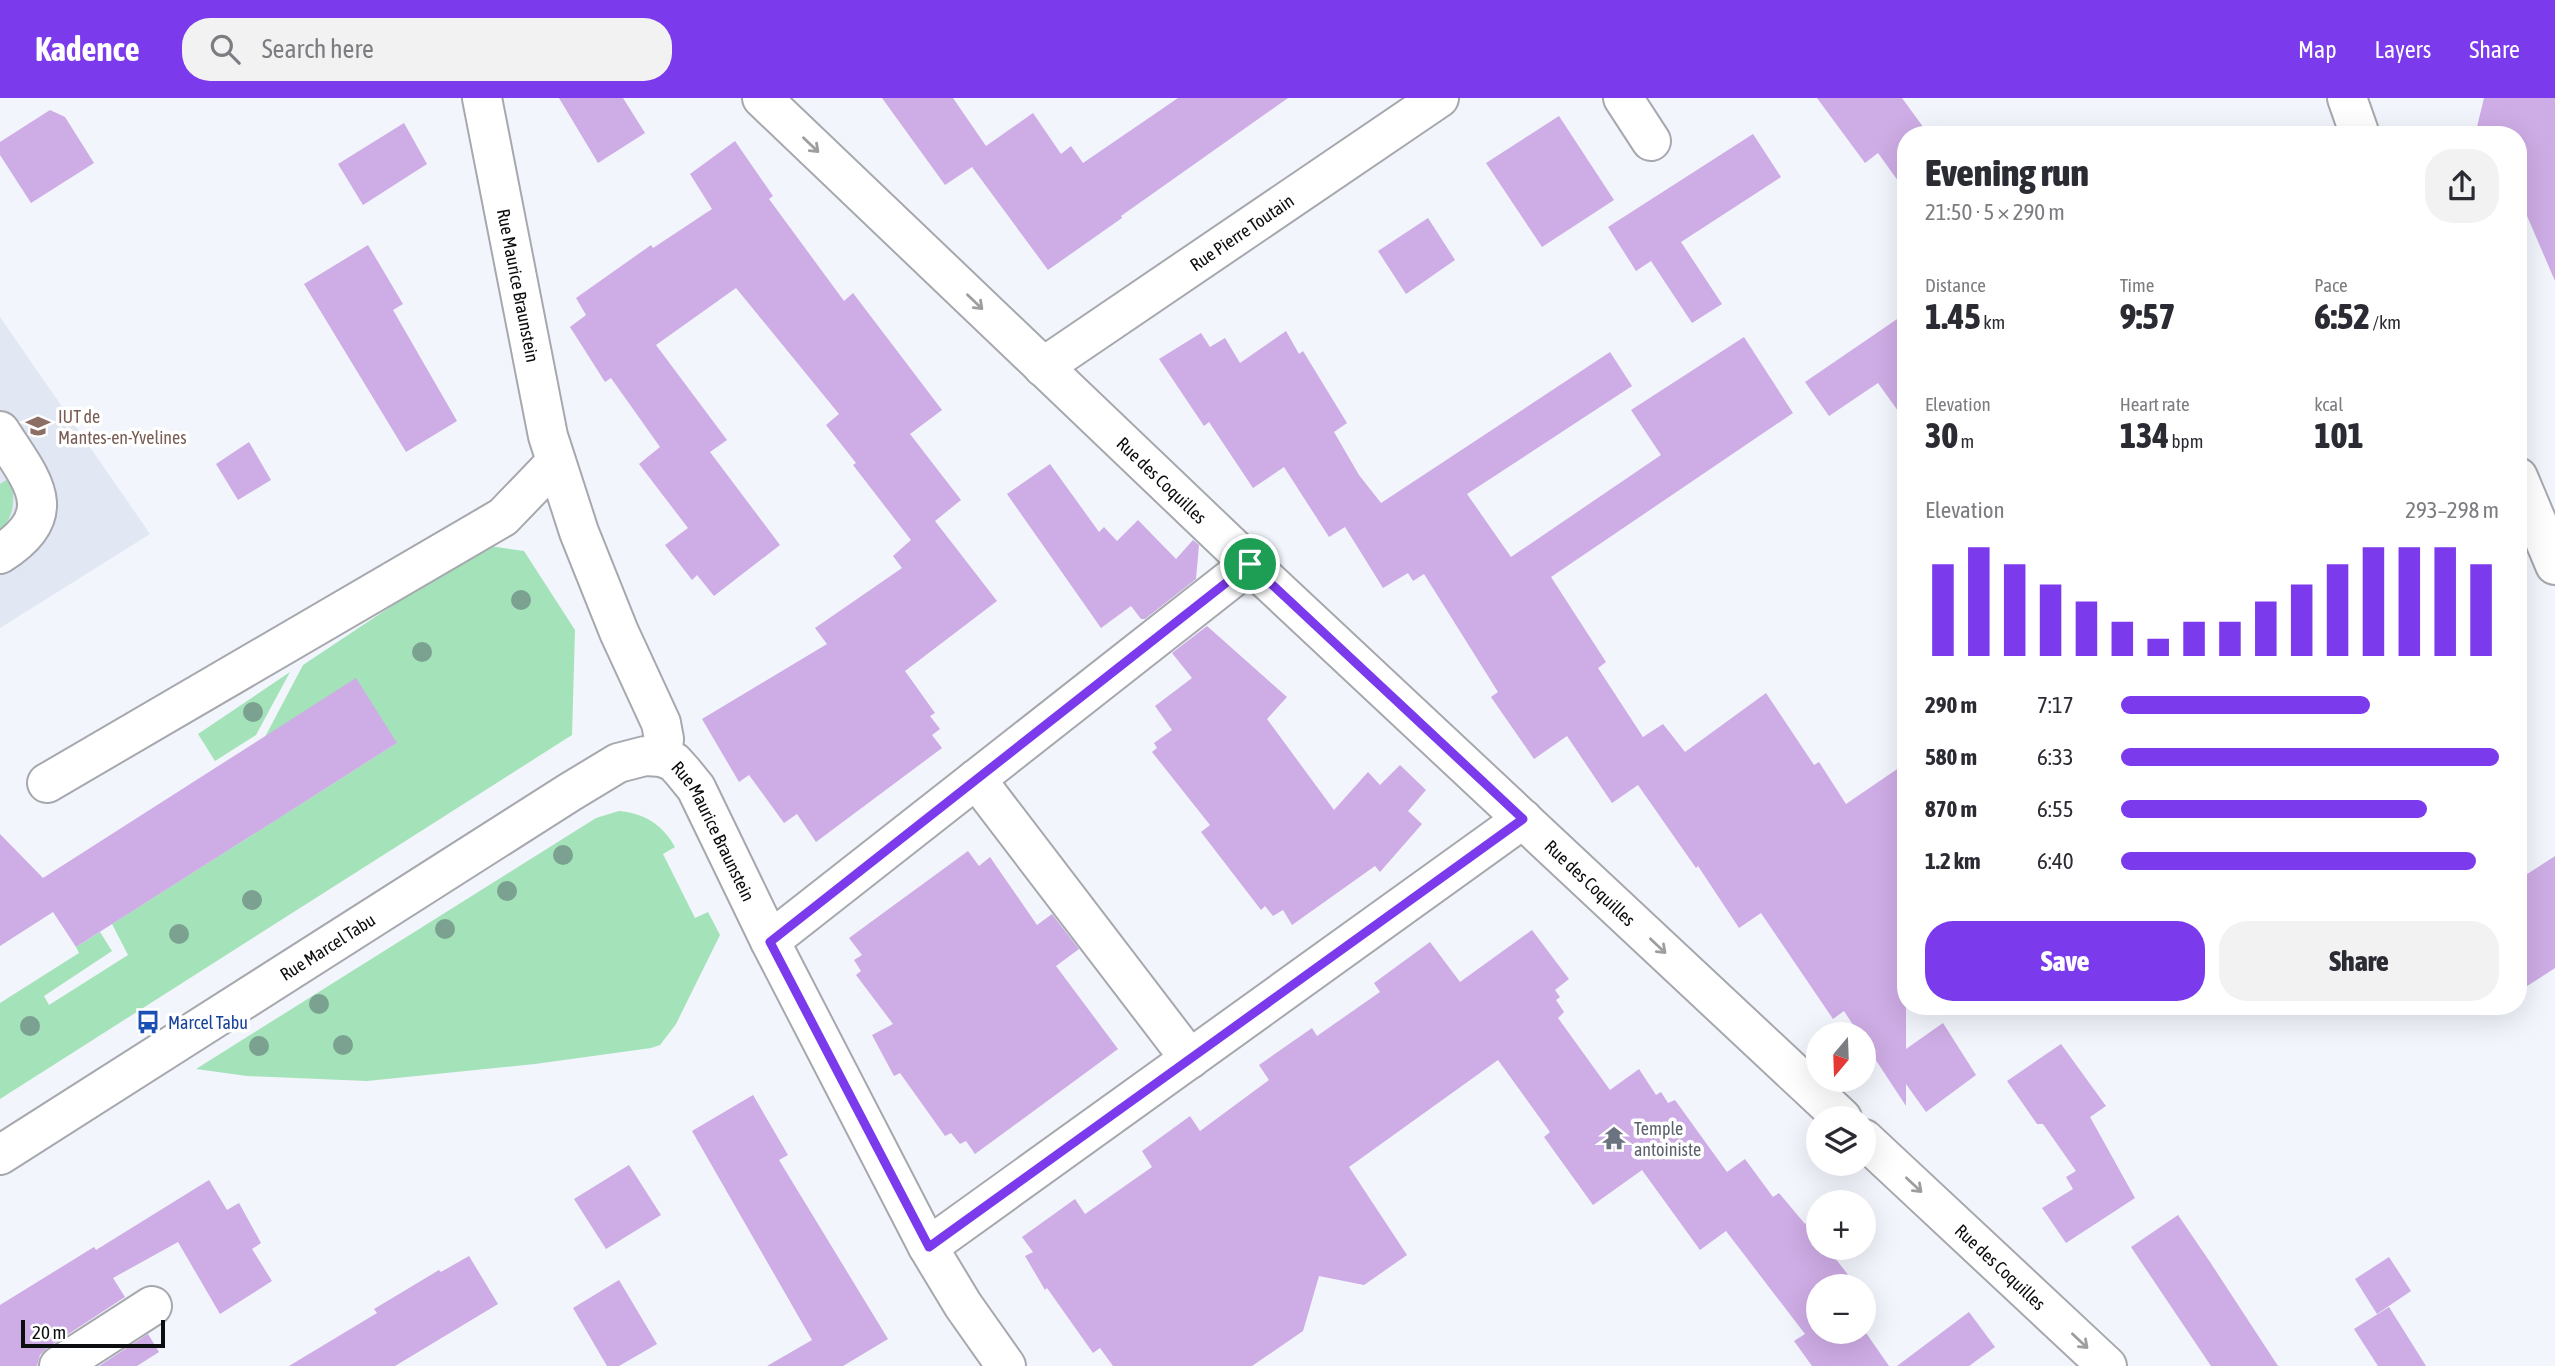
<!DOCTYPE html>
<meta charset="utf-8">
<style>
body{margin:0;font-family:"Asap Condensed",sans-serif;background:#f2f2f3;color:#2b2b33;height:100vh;display:flex;flex-direction:column;font-size:26px;white-space:nowrap}
*{box-sizing:border-box;margin:0}
p{font-size:23px;color:#7c7c81}
.icon{flex:none;width:38px;height:38px;fill:none;stroke:currentColor;stroke-width:2;stroke-linecap:round;stroke-linejoin:round}
.map{position:relative;flex:1;overflow:hidden}
.drawer{position:absolute;left:1897px;top:28px;width:630px;height:889px;display:flex;flex-direction:column;background:#fff;border-radius:28px;box-shadow:0 7px 28px #0002}
.drawer>*{flex:none}
.needle{width:46px;rotate:199deg}
.controls{position:absolute;left:1806px;top:924px;display:grid;gap:14px}
.controls a{display:grid;place-items:center;width:70px;height:70px;border-radius:50%;background:#fff;box-shadow:0 7px 28px #0002;font-size:35px}
.scale{position:absolute;left:21px;bottom:18px;width:144px;box-sizing:border-box;padding-left:7px;border:4px solid #0c0d0f;border-top:0;font-size:19px;line-height:24px;white-space:nowrap;color:#0c0d0f;-webkit-text-stroke:5px #fff;paint-order:stroke}
.pin{position:absolute;display:grid;place-items:center;width:60px;height:60px;color:#fff;margin:-30px;border:4px solid #fff;border-radius:50%;box-shadow:0 2px 7px #0007}
.round{display:grid;place-items:center;flex:none;width:74px;height:74px;border-radius:28px;background:#f2f2f3}
.overview{display:flex;align-items:center;justify-content:space-between;height:119px;padding:0 28px}
h1{font-size:38px;font-weight:800;line-height:52px}
.stats{display:grid;grid-template-columns:repeat(3,1fr);gap:10px;height:119px;padding:7px 28px}
.stats div{display:grid;align-content:center}
.stats b{font-size:35px;font-weight:800}
.stats small{font-size:19px;font-weight:400}
.stats p{font-size:19px}
.chart{height:196px;padding:14px 28px}
.chart p{display:flex;justify-content:space-between}
.chart svg{width:100%;height:126px;margin-top:7px;stroke:#7c3aed;stroke-width:6}
.button{display:flex;gap:14px;margin-top:auto;padding:14px 28px}
.button a{flex:1;height:80px;border-radius:28px;background:#7c3aed;color:#fff;font-size:28px;font-weight:800;line-height:80px;text-align:center}
.button a+a{background:#f2f2f3;color:#2b2b33}
ul{padding:0 28px;list-style:none;font-size:23px}
li{display:grid;grid-template-columns:112px 84px 1fr;align-items:center;height:52px}
li i{height:18px;border-radius:9px;background:#7c3aed}
header{display:flex;align-items:center;gap:42px;box-sizing:border-box;height:98px;padding:0 35px;background:#7c3aed;color:#fff}
header strong{font-size:33px}
nav{display:flex;gap:38px;margin-inline-start:auto;font-size:24px}
.search{width:490px;height:63px;background:#f2f2f3;display:flex;align-items:center;gap:18px;box-sizing:border-box;padding:0 24px;border-radius:28px;color:#7c7c81;font-size:26px}
.map>svg:first-child{display:block}
.built{fill:#e1e7f3}
.green{fill:#a4e2b9}
.building{fill:#ceace5}
.lines{fill:none;stroke-linecap:round;stroke-linejoin:round}
.minor-casing{stroke:#a6a8ae;stroke-width:42}
.minor{stroke:#fff;stroke-width:38}
.tree{fill:#7ba291}
.oneway{stroke:#9e9e9f}
.route-casing{stroke:#fff;stroke-width:14}
.route{stroke:#7c3aed;stroke-width:9}
.labels{text-anchor:middle;dominant-baseline:central;stroke-width:7;stroke-linejoin:round;paint-order:stroke}
.street-label{font-size:18px;fill:#0c0d0f;stroke:#fff}
.education-label{font-size:18px;fill:#785e54;stroke:#fff;text-anchor:start}
.transit-label{font-size:18px;fill:#164399;stroke:#fff;text-anchor:start}
.worship-label{font-size:18px;fill:#5b616d;stroke:#fff;text-anchor:start}
</style>
<header>
<strong>Kadence</strong>
<div class="search"><svg class="icon" aria-label="search" viewBox="0 0 24 24"><circle cx="10" cy="10" r="6"/><path d="M15 15l6 6"/></svg>Search here</div>
<nav><a>Map</a><a>Layers</a><a>Share</a></nav>
</header>
<div class="map">
<svg width="2555" height="1268" viewBox="0 0 2555 1268">
<rect width="100%" height="100%" fill="#f2f5fc"/>
<!-- built -->
<path class="built" d="M0,219L150,436L0,530Z"/>
<!-- green -->
<g class="green">
<path d="M10,380C16,400 14,418 0,434V386Z"/>
<path d="M483,447L524,453L575,532L572,637L0,1001V905L79,855L76,849L100,834L112,853L44,898L49,907L128,857L112,826L397,645L265,639L303,567Z"/>
<path d="M290,574L256,637L215,663L198,636Z"/>
<path d="M619,713C644,715 663,727 675,749L663,756L695,820L708,814L720,837L676,926L660,947L651,950L535,966L367,983L247,978L196,971L596,720Z"/>
</g>
<!-- building -->
<g class="building">
<path d="M559,0H623L645,35L598,65Z"/>
<path d="M882,0H953L986,48L1033,15L1061,56L1071,48L1083,65L1178,0H1288L1121,118L1122,120L1048,172L972,69L945,87Z"/>
<path d="M1817,0H1902L1929,37H1906V94L1878,55L1865,65Z"/>
<path d="M2484,0H2555V183L2518,97V37H2475Z"/>
<path d="M50,12L65,19L94,65L31,105L0,57V44Z"/>
<path d="M1559,18L1614,102L1542,149L1486,65Z"/>
<path d="M404,25L427,66L363,107L338,66Z"/>
<path d="M1753,36L1781,79L1681,144L1722,206L1692,225L1651,163L1636,173L1608,129Z"/>
<path d="M735,43L773,98L769,101L844,203L853,195L942,312L910,336L961,402L935,423L997,503L905,573L935,615L930,618L940,631L932,637L942,650L816,744L797,716L784,725L749,677L739,684L702,621L827,546L815,530L902,470L893,458L911,442L853,367L856,365L826,327L839,316L736,190L656,247L727,342L710,354L780,447L714,498L697,477L692,482L665,447L688,430L639,366L660,349L611,280L605,284L570,229L586,217L576,200L651,147L653,150L712,111L690,76Z"/>
<path d="M1428,120L1455,162L1406,196L1378,153Z"/>
<path d="M368,147L403,206L393,212L457,323L406,354L304,186Z"/>
<path d="M1906,215V324L1878,285L1829,318L1805,284Z"/>
<path d="M1286,233L1299,256L1303,253L1347,325L1334,334L1359,377L1381,405L1610,254L1632,288L1467,396L1511,459L1661,357L1631,312L1744,239L1793,315L1551,479L1606,564L1598,570L1643,639L1663,626L1685,654L1766,595L1814,667L1819,664L1846,706L1906,665V951L1943,925L1976,977L1926,1014L1906,986V1008L1864,944V936H1859L1844,913L1833,921L1761,815L1739,830L1698,768L1696,770L1638,687L1612,705L1567,638L1534,661L1491,599L1498,594L1424,476L1413,483L1408,475L1383,490L1345,429L1329,439L1284,369L1253,390L1209,324L1204,328L1159,261L1201,235L1210,249L1225,240L1240,265Z"/>
<path d="M249,344L271,382L238,402L216,366Z"/>
<path d="M1050,366L1099,434L1104,429L1117,443L1138,422L1176,461L1193,442L1199,447L1196,481L1145,521H1141L1131,508L1101,530L1007,396Z"/>
<path d="M1207,528L1287,599L1267,621L1334,712L1368,674L1380,687L1400,667L1426,692L1408,713L1422,726L1380,774L1375,768L1292,827L1283,812L1273,818L1265,808L1261,812L1201,734L1210,727L1152,654L1157,650L1154,645L1172,632L1155,608L1192,580L1172,555Z"/>
<path d="M356,580L397,645L76,849L53,814L0,848V736L43,780Z"/>
<path d="M968,753L979,768L990,759L1037,827L1052,816L1079,851L1056,868L1118,951L975,1056L966,1043L960,1046L951,1035L945,1038L900,975L894,978L872,937L893,926L856,877L861,873L854,862L862,857L849,840Z"/>
<path d="M2555,758V870L2518,894V782Z"/>
<path d="M1532,832L1569,881L1555,892L1560,899L1556,902L1564,914L1558,920L1610,992L1639,971L1656,997L1661,994L1668,1005L1675,1002L1727,1074L1745,1061L1773,1099L1779,1095L1805,1126L1807,1124L1818,1138V1150H1827L1857,1188H1818V1234L1864,1232L1889,1268H1812L1794,1243L1805,1236L1726,1133L1700,1152L1642,1072L1593,1107L1544,1039L1550,1034L1498,962L1349,1069L1407,1157L1364,1187L1319,1178L1303,1233L1252,1268H1113L1100,1250L1093,1255L1047,1190L1045,1192L1025,1158L1033,1154L1022,1139L1075,1101L1085,1116L1152,1069L1142,1053L1190,1018L1200,1033L1269,982L1259,967L1312,930L1317,938L1380,894L1374,885L1430,844L1460,884Z"/>
<path d="M2061,946L2106,1008L2090,1019L2135,1100L2066,1145L2042,1110L2073,1091L2066,1079L2076,1073L2043,1026H2037L2007,983Z"/>
<path d="M753,997L788,1057L779,1062L888,1241L843,1268H767L812,1242L692,1033Z"/>
<path d="M629,1067L661,1117L606,1151L574,1101Z"/>
<path d="M209,1082L227,1112L239,1105L261,1145L252,1151L272,1183L220,1216L178,1144L113,1180L125,1199L47,1250L40,1257L37,1268H0V1207L94,1149L96,1152Z"/>
<path d="M2178,1117L2210,1164L2278,1268H2211L2131,1149Z"/>
<path d="M469,1158L498,1206L395,1268H289L377,1215L374,1211L439,1172L441,1174Z"/>
<path d="M2389,1159L2411,1193L2377,1216L2355,1181Z"/>
<path d="M619,1182L657,1246L619,1268H607L573,1210Z"/>
<path d="M2389,1209L2426,1268H2378L2354,1231Z"/>
<path d="M1969,1214L1995,1249L1969,1268H1897Z"/>
<path d="M148,1236L159,1254L137,1268H99Z"/>
</g>
<g class="lines">
<!-- minor casing -->
<g class="minor-casing">
<g id="minor">
<path id="s1" d="M482,0L548,338L579,434L619,534L661,625L664,641L662,659"/>
<path id="s2" d="M762,0L1250,466L1842,1020"/>
<path d="M1623,0L1651,43"/>
<path d="M2347,0L2360,37"/>
<path id="s3" d="M1043,269L1439,0"/>
<path d="M0,333C31,382 65,415 0,456"/>
<path d="M2518,379L2555,467"/>
<path d="M976,681L1190,961"/>
<path d="M47,685L503,419L556,364"/>
<path d="M770,843L1250,466"/>
<path id="s4" d="M1864,1041L2107,1268"/>
<path id="s5" d="M0,1057L570,694L618,665L645,658L662,659L674,664L683,674L696,690L770,843L928,1149L963,1207L1006,1268"/>
<path d="M928,1149L1523,721"/>
<path d="M59,1268L152,1208"/>
</g>
</g>
<!-- minor -->
<use href="#minor" class="minor"/>
</g>
<!-- trees -->
<g class="tree">
<circle cx="521" cy="502" r="10"/>
<circle cx="422" cy="554" r="10"/>
<circle cx="253" cy="614" r="10"/>
<circle cx="563" cy="757" r="10"/>
<circle cx="507" cy="793" r="10"/>
<circle cx="252" cy="802" r="10"/>
<circle cx="445" cy="831" r="10"/>
<circle cx="179" cy="836" r="10"/>
<circle cx="319" cy="906" r="10"/>
<circle cx="30" cy="928" r="10"/>
<circle cx="343" cy="947" r="10"/>
<circle cx="259" cy="948" r="10"/>
</g>
<!-- one-way arrows -->
<defs><path id="oneway-shaft" d="M-6 0H5M1.5-3L5.5 0L1.5 3" fill="none" stroke-width="1.6" stroke-linecap="round" stroke-linejoin="round" transform="scale(1.75)"/></defs>
<g class="oneway">
<use href="#oneway-shaft" transform="translate(811 47) rotate(44)"/>
<use href="#oneway-shaft" transform="translate(975 204) rotate(44)"/>
<use href="#oneway-shaft" transform="translate(1658 848) rotate(43)"/>
<use href="#oneway-shaft" transform="translate(1914 1087) rotate(43)"/>
<use href="#oneway-shaft" transform="translate(2080 1243) rotate(43)"/>
</g>
<g class="lines">
<!-- route casing -->
<g class="route-casing">
<path id="route" d="M1250,466L1523,721L929,1149L770,844Z"/>
</g>
<!-- route -->
<use href="#route" class="route"/>
</g>
<!-- icons -->
<defs>
<g id="university-bare" transform="scale(1.89)"><path d="M0-5L7-2L0 1L-7-2ZM-4 1L0 2.5L4 1V4Q0 6-4 4Z" fill="#8d6e63" stroke="#fff" stroke-width="2.5" paint-order="stroke"/></g>
<g id="bus-bare" transform="scale(1.89)"><path d="M-5-6H5V4H4V6H2V4H-2V6H-4V4H-5ZM-3.5-4V0h7V-4ZM-3.5 1.2v1.5H-2V1.2ZM2 1.2v1.5H3.5V1.2Z" fill="#1a4fb4" stroke="#fff" stroke-width="2.5" paint-order="stroke"/></g>
<g id="temple-bare" transform="scale(1.89)"><path d="M0-6L5-2H3V0L6.5 2.5H4V6H1.5V3h-3V6H-4V2.5H-6.5L-3 0V-2H-5Z" fill="#6b7280" stroke="#fff" stroke-width="2.5" paint-order="stroke"/></g>
</defs>
<g fill-rule="evenodd">
<use href="#university-bare" x="38" y="328"/>
<use href="#bus-bare" x="148" y="924"/>
<use href="#temple-bare" x="1614" y="1040"/>
</g>
<g class="labels">
<!-- street labels -->
<g class="street-label">
<text stroke="none"><textPath href="#s3" startOffset="240">Rue Pierre Toutain</textPath></text>
<text stroke="none"><textPath href="#s1" startOffset="191">Rue Maurice Braunstein</textPath></text>
<text stroke="none"><textPath href="#s2" startOffset="553">Rue des Coquilles</textPath></text>
<text stroke="none"><textPath href="#s5" startOffset="870">Rue Maurice Braunstein</textPath></text>
<text stroke="none"><textPath href="#s2" startOffset="1141">Rue des Coquilles</textPath></text>
<text stroke="none"><textPath href="#s5" startOffset="388">Rue Marcel Tabu</textPath></text>
<text stroke="none"><textPath href="#s4" startOffset="187">Rue des Coquilles</textPath></text>
</g>
<!-- education labels -->
<g class="education-label">
<text x="58" y="318">IUT de<tspan x="58" dy="21">Mantes-en-Yvelines</tspan></text>
</g>
<!-- transit labels -->
<g class="transit-label">
<text x="168" y="924">Marcel Tabu</text>
</g>
<!-- worship labels -->
<g class="worship-label">
<text x="1634" y="1030">Temple<tspan x="1634" dy="21">antoiniste</tspan></text>
</g>
</g>
</svg>
<div class="controls">
<a><svg class="needle" viewBox="-14 -14 28 28"><path d="M0-13l5 13h-10z" fill="#e53935"/><path d="M0 13l5-13h-10z" fill="#7c7c81"/></svg></a>
<a><svg class="icon" aria-label="layers" viewBox="0 0 24 24"><path d="M12 4l9 5-9 5-9-5zM3 14l9 5 9-5"/></svg></a>
<a>+</a>
<a>−</a>
</div>
<div class="scale">20 m</div>
<div class="pin" style="left:1250px;top:466px;background:#1e9e55"><svg class="icon" aria-label="arrive" viewBox="0 0 24 24"><path d="M6 21V4h12l-3 4 3 4H6"/></svg></div>
<section class="drawer">
<div class="overview"><div><h1>Evening run</h1><p>21:50 · 5 × 290 m</p></div><a class="round"><svg class="icon" aria-label="share" viewBox="0 0 24 24"><path d="M12 15V3M7 8l5-5 5 5M5 13v7h14v-7"/></svg></a></div>
<div class="stats">
<div><p>Distance</p><b>1.45<small> km</small></b></div>
<div><p>Time</p><b>9:57</b></div>
<div><p>Pace</p><b>6:52<small> /km</small></b></div>
</div>
<div class="stats">
<div><p>Elevation</p><b>30<small> m</small></b></div>
<div><p>Heart rate</p><b>134<small> bpm</small></b></div>
<div><p>kcal</p><b>101</b></div>
</div>
<div class="chart"><p><span>Elevation</span>293–298 m</p>
<svg viewBox="0 0 160 44" preserveAspectRatio="none"><path d="M5 44V12M15 44V6M25 44V12M35 44V19M45 44V25M55 44V32M65 44V38M75 44V32M85 44V32M95 44V25M105 44V19M115 44V12M125 44V6M135 44V6M145 44V6M155 44V12"/></svg>
</div>
<ul>
<li><b>290 m</b>7:17<i style="width:66%"></i></li>
<li><b>580 m</b>6:33<i style="width:100%"></i></li>
<li><b>870 m</b>6:55<i style="width:81%"></i></li>
<li><b>1.2 km</b>6:40<i style="width:94%"></i></li>
</ul>
<div class="button"><a>Save</a><a>Share</a></div>
</section>
</div>
